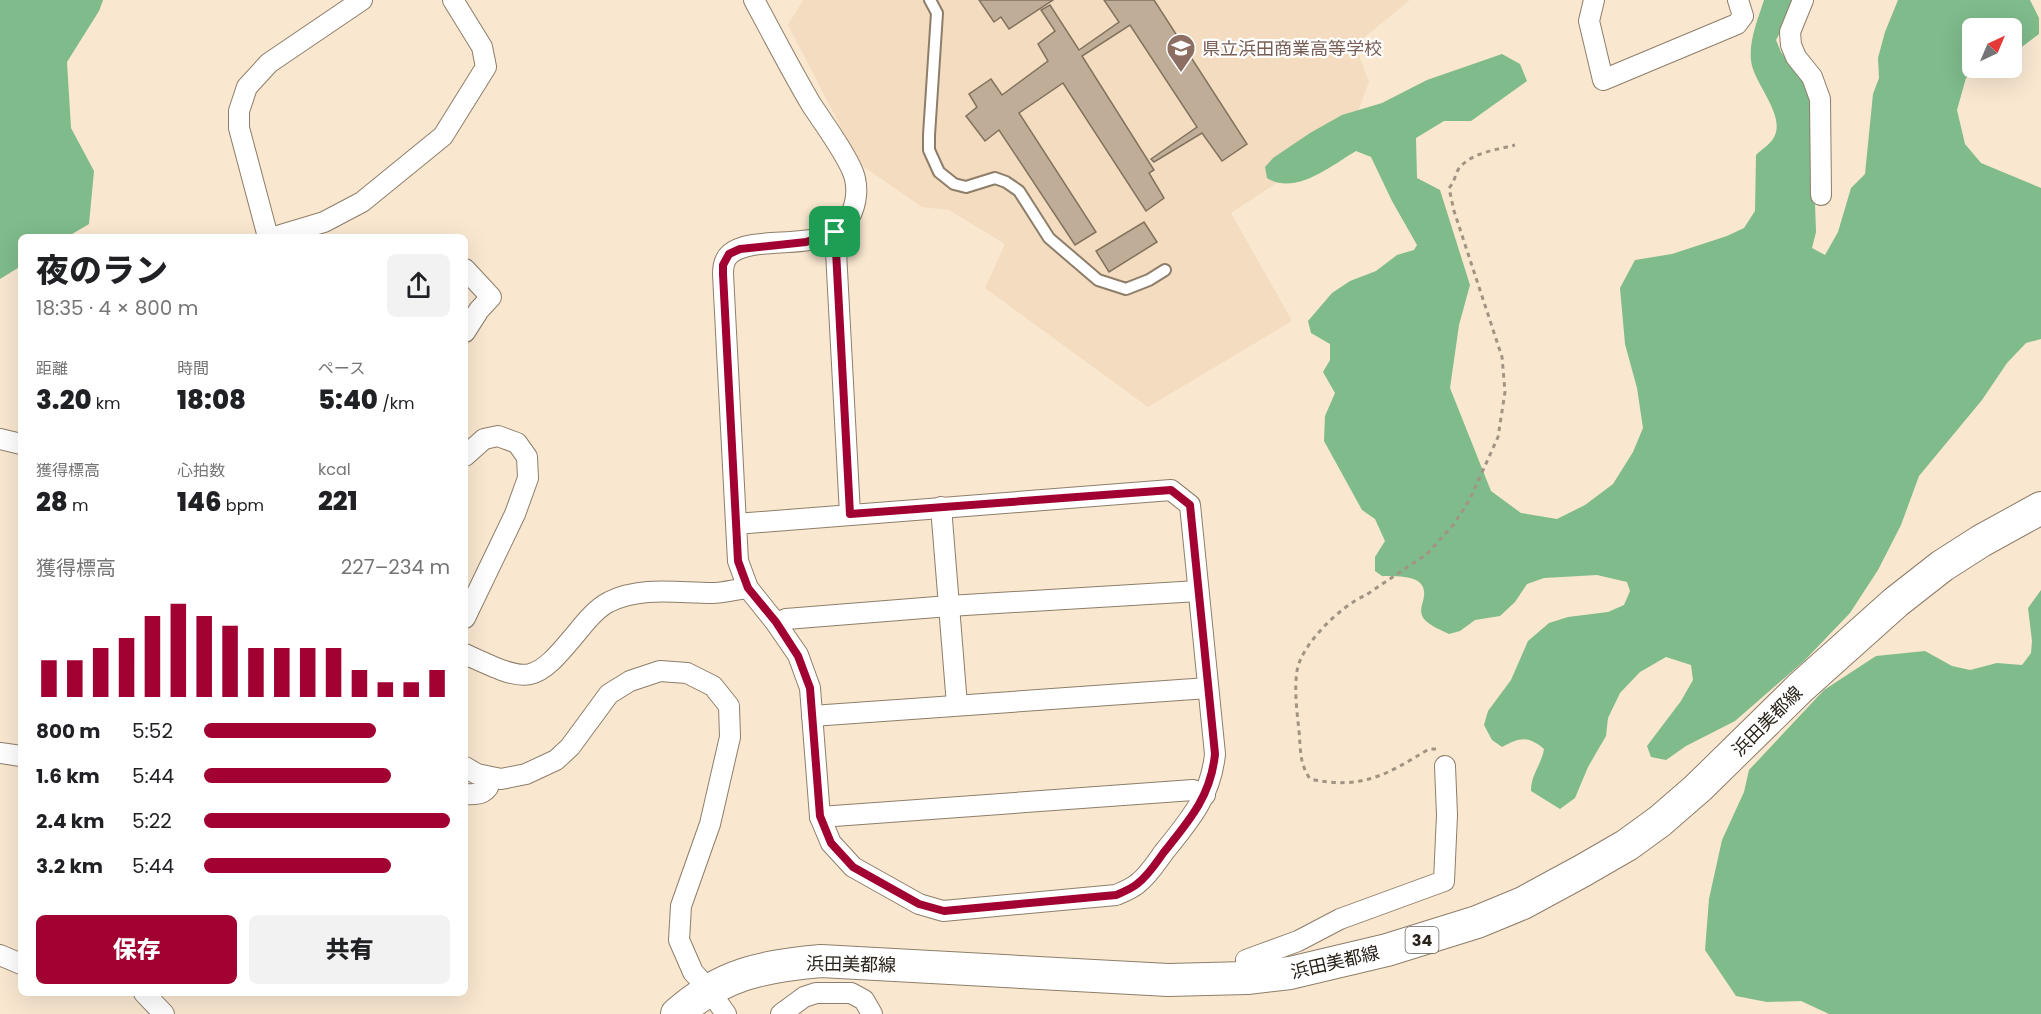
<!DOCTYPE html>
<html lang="ja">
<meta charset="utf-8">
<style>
body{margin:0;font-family:Poppins,"Noto Sans JP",sans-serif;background:#f2f2f2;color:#202124;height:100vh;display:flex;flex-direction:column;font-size:22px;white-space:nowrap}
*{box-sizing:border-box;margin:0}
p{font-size:20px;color:#757577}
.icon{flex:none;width:33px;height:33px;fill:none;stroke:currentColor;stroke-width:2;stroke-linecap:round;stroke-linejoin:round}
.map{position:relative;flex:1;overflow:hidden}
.panel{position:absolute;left:18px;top:234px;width:450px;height:762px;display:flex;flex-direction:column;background:#fff;border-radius:9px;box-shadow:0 6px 24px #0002}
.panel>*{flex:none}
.needle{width:39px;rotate:44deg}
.fabs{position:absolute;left:1962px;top:18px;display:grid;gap:12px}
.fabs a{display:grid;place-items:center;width:60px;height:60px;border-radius:9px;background:#fff;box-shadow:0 6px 24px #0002;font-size:30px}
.pin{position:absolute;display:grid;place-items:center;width:51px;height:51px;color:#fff;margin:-26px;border-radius:12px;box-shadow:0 3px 9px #0006}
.round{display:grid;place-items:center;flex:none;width:63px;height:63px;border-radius:9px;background:#f2f2f2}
.headline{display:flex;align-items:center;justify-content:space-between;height:102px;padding:0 18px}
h1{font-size:33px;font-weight:800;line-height:45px}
.figures{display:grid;grid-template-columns:repeat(3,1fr);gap:9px;height:102px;padding:6px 18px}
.figures div{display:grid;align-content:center}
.figures b{font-size:26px;font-weight:800}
.figures small{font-size:16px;font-weight:400}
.figures p{font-size:16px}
.chart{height:168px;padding:12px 18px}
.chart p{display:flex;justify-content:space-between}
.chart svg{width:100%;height:108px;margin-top:6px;stroke:#a20231;stroke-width:6}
.button{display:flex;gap:12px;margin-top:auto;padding:12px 18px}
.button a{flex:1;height:69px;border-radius:9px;background:#a20231;color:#fff;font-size:24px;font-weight:800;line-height:69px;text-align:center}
.button a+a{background:#f2f2f2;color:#202124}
ul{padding:0 18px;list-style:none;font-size:20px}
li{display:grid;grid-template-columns:96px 72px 1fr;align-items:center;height:45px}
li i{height:15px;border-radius:8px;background:#a20231}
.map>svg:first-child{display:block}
.built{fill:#f3dcbf}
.forest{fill:#7fbb8b}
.building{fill:#bfad98;stroke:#82725d;stroke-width:1.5}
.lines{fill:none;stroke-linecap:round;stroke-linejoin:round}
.lane-casing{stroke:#8e7e69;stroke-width:14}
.street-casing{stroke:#8e7e69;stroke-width:22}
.primary-casing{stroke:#8e7e69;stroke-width:34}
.path{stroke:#a19483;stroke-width:3;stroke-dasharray:4.5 4.5;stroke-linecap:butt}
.lane{stroke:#fff;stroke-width:10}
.street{stroke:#fff;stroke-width:20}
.primary{stroke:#fff;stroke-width:32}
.route-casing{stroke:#fff;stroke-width:12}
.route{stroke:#a20231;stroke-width:8}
.labels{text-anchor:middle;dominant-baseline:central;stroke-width:4.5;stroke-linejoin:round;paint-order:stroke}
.shield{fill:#fff;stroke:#6a655f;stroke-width:1.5}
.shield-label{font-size:16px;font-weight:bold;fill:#2a231b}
.education-label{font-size:18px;fill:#785e54;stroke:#fff;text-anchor:start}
.street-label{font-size:18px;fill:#2a231b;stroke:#fff}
</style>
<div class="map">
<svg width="2041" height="1014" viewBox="0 0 2041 1014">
<rect width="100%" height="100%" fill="#f9e7d0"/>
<!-- built -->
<path class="built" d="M803,0H1410L1355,45L1369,82L1349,135L1231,213L1292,321L1148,407L985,288L1005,244L949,210L922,207L860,164L788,25Z"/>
<!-- forest -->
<g class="forest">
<path d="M0,0H103L99,11L67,62L71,128L94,171L89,224L67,237H21V266L0,279Z"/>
<path d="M1764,0H1797L1776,40L1781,52L1808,89L1812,118L1816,232L1812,248L1825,255L1838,232L1851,188L1865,174L1873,94L1879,78L1878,58L1885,32L1898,0H2030L2039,18V34L2019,49L2012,52V28H1972V68H1979L1966,78L1957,110L1965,144L1981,163L2041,188V339L2026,343L2007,363L1982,400L1919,476L1901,525L1878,570L1850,613L1804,661L1735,721L1686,746L1666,760L1651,757L1647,746L1681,701L1693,680L1691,665L1666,657L1640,672L1620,693L1608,718L1606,736L1588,767L1575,798L1560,809L1531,791C1531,774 1541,766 1544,749C1528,736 1521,737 1502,747L1492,740L1484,725L1488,711L1511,680L1528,641L1549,623L1568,617L1608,612L1624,605L1630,591L1627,582L1597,575L1544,578L1527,584L1515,602L1500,616L1475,620L1460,631L1449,634C1441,630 1430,626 1424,619C1418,610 1423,605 1424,596C1427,573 1395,577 1382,576L1375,571V557L1385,541L1375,519L1362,510L1324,441L1325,416L1335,393L1323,372L1330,360V344L1311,333L1308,321L1332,293L1350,281L1376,271L1397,255L1414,250L1417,245L1392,201L1371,157L1356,151C1332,165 1296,196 1267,178L1265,167L1273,158L1310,133L1342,115L1382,103L1427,80L1502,54L1520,64L1527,81L1471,121H1444L1416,138L1417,178L1440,190L1470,285L1459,325L1450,388L1491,491L1521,513L1557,519L1585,505L1613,484L1633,452L1643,428L1637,388L1625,344L1620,288L1635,260L1672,254L1727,236L1744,228L1755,211L1756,155C1761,150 1769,145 1773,139C1788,116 1753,84 1751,60C1749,40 1758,19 1764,0Z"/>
<path d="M2041,590V1014H1829L1801,1001L1767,1002L1736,996L1705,950L1709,899L1722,840L1744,792L1749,770L1824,690L1876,656L1925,651L1952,666L1970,670L1997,663L2022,665L2031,653L2032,641L2028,608Z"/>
</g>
<!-- building -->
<g class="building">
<path d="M979,0H1053L1009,29L1001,17L994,22Z"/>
<path d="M1104,0H1154L1247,144L1222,161L1202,133L1154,162L1151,159L1197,127L1130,25L1082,56L1154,170L1149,173L1164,198L1146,211L1063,83L1019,113L1096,232L1075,245L999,130L985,141L966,116L977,107L969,94L991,79L1002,95L1048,61L1038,44L1055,31L1041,10L1050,5L1079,50L1119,22Z"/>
<path d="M1144,222L1157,242L1109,272L1096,251Z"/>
</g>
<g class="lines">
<!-- lane casing -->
<g class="lane-casing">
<path id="lane" d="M930,0L937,13L929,135V150L939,172L954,184L966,187L995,178L1006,182L1019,191L1049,238L1098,280L1126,289L1149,280L1165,270"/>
</g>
<!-- street casing -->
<g class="street-casing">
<g id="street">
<path d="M1594,0L1589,21L1603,80L1737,24L1743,16L1738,0"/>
<path d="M1803,0L1790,32L1791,45L1796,57L1812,77L1820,99L1821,195"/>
<path d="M835,233L850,514"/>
<path d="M268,237L239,128V111L247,87L269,63L362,0"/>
<path d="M274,237L324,222L362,202L443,136L486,67L482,47L453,0"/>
<path d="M465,269L491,297L479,310L465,332"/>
<path d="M0,439L21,444"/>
<path d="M465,456L484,439L498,436L517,443L527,457L528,478L515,514L465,618"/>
<path d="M941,507L957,705"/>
<path d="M736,524L1171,490L1190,505L1215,754C1211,796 1189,821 1164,852C1156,863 1148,876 1137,884C1131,889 1123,892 1116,895L943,911L919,904L853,867L831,843L820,817L810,688L798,655L776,623L748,588L738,561L736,524L723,274C723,267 724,259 730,254C756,232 828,256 849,218C857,204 859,185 852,170C843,149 824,124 811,104C791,70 773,35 754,0"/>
<path d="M776,623L786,619L949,606L1198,591"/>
<path d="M465,654C530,684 533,686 579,630C587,620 598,607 609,602C641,586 678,593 712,593C724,593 737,589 748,588"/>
<path d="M812,716L1208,688"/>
<path d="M0,753L21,756"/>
<path d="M465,767L477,774L501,779L526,774L556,760L570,747L609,694L630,681L660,671L687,673L713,686L729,706L730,737L710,824L681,906L679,940L693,972L709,990L726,1014"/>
<path d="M465,794C480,795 489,793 491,778"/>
<path d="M820,817L1193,790L1205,795"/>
<path d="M0,955L21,964"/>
<path d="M1247,978L1246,960L1298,941L1340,919L1444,881L1447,815L1445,766"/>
<path d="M144,993L164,1014"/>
<path d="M781,1014L804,997L816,993H851L864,1000L872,1014"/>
</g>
</g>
<!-- primary casing -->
<g class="primary-casing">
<path id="primary" d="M677,1014C722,974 763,966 821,961L1168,980L1247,978L1290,973L1387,950L1477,922L1523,903L1582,871L1627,845L1660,821L1698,788L1801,687L1896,602L1942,566L1981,541L2041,508"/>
</g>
<!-- path -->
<path class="path" d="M1436,749H1429C1386,775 1362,790 1310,779C1299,762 1301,751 1299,731C1297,711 1294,691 1297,671C1301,644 1342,605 1366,595L1427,554L1454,524L1470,499L1498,437L1505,392L1502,357L1454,211L1449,188C1455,182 1455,173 1460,167C1474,152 1496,150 1515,145"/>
<!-- lane -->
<use href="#lane" class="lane"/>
<!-- street -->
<use href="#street" class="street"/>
<!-- primary -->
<use href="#primary" class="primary"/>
</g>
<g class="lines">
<!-- route casing -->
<g class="route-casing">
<path id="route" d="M835,232L850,514L1171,490L1190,505L1215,754C1211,796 1189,821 1164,852C1156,863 1148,876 1137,884C1131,889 1123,892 1116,895L944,911L919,904L853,867L831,843L820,816L810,688L798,656L776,622L748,588L738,561L723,274V265L729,254L740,249L806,242Z"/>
</g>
<!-- route -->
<use href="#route" class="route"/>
</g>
<!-- icons -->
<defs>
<g id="school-pin" transform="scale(1.5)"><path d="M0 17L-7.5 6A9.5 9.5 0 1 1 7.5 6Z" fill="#8d6e63" stroke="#fff"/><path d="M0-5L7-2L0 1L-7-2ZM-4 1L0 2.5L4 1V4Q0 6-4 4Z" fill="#fff"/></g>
</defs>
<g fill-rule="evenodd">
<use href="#school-pin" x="1181" y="48"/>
</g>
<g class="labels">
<!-- shield labels -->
<rect class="shield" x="1405.5" y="927" width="33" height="26" rx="4.5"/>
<g class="shield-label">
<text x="1422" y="940">34</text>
</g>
<!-- education labels -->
<g class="education-label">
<text x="1202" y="48">県立浜田商業高等学校</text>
</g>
<!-- street labels -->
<g class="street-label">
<text transform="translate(1767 721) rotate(-45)">浜田美都線</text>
<text transform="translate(1335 962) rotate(-13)">浜田美都線</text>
<text transform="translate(851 964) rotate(1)">浜田美都線</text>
</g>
</g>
</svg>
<div class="fabs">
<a><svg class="needle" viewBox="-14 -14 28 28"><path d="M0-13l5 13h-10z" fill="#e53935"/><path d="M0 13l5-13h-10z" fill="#757577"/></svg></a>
</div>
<div class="pin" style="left:835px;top:232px;background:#1e9e55"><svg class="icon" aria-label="arrive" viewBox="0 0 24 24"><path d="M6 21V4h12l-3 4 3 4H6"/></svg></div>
<section class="panel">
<div class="headline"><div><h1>夜のラン</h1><p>18:35 · 4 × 800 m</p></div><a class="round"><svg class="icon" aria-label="share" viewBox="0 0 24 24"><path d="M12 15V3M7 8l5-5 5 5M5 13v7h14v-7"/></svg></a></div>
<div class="figures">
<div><p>距離</p><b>3.20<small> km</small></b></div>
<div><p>時間</p><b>18:08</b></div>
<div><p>ペース</p><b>5:40<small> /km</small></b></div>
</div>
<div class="figures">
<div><p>獲得標高</p><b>28<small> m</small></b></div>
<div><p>心拍数</p><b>146<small> bpm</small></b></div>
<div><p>kcal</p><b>221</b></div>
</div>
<div class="chart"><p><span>獲得標高</span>227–234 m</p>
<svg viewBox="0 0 160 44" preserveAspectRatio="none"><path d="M5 44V29M15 44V29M25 44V24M35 44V20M45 44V11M55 44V6M65 44V11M75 44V15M85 44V24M95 44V24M105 44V24M115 44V24M125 44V33M135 44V38M145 44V38M155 44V33"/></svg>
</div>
<ul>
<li><b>800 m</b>5:52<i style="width:70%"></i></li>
<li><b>1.6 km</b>5:44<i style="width:76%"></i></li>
<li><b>2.4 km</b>5:22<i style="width:100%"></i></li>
<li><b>3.2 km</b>5:44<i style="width:76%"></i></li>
</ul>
<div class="button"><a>保存</a><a>共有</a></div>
</section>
</div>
